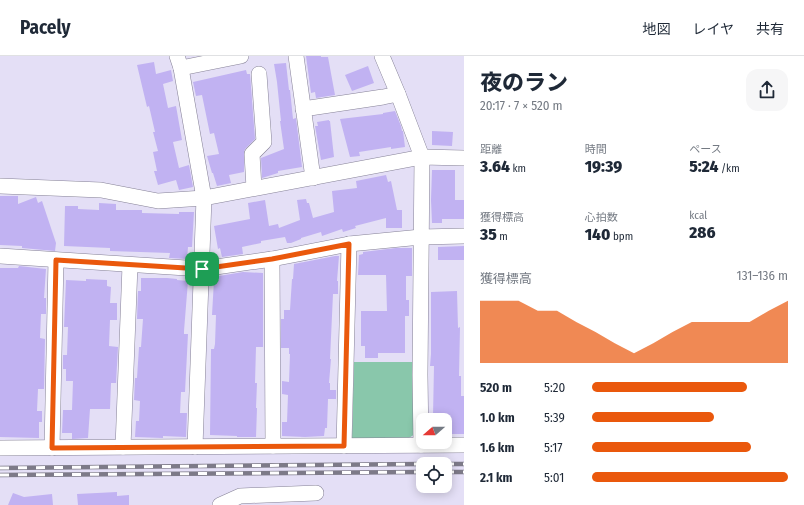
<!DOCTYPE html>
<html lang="ja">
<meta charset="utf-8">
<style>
body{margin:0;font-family:"Fira Sans Condensed","Noto Sans JP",sans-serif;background:#f6f6f7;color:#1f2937;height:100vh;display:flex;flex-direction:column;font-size:15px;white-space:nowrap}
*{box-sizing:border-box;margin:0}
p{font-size:13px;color:#747a83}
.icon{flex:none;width:22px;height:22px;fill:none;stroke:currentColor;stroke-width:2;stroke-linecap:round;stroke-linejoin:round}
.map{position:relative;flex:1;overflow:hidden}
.sheet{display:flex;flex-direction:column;background:#fff;width:340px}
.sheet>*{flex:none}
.needle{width:26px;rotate:250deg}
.tools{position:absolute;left:416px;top:357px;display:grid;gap:8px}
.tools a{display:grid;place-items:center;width:36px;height:36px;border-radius:8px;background:#fff;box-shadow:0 2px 10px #0003;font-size:20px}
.pin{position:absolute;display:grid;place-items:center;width:34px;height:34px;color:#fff;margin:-17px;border-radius:8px;box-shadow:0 2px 6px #0006}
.round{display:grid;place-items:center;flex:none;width:42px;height:42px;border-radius:12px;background:#f6f6f7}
.head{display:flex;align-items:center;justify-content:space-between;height:68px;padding:0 16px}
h1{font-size:22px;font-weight:800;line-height:30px}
.metrics{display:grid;grid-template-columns:repeat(3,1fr);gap:6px;height:68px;padding:4px 16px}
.metrics div{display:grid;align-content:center}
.metrics b{font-size:17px;font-weight:800}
.metrics small{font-size:11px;font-weight:400}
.metrics p{font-size:11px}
.chart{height:112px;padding:8px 16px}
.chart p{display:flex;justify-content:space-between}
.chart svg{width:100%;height:72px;margin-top:4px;fill:#ea580c;opacity:.7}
ul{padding:0 16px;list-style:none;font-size:13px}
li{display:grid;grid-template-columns:64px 48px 1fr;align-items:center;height:30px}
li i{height:10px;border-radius:5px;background:#ea580c}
header{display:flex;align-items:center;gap:24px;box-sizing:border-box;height:56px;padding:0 20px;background:#fff;border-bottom:1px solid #e0e1e3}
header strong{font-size:19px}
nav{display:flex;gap:22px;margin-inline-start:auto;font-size:14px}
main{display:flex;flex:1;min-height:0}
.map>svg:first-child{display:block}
.green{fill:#89c7ab}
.building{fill:#c1b2f2}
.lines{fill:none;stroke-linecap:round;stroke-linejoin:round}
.minor-casing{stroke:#868297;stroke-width:16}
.minor{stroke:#fff;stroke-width:15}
.rail-casing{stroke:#7d7a88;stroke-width:4.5}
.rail{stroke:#fff;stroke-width:3;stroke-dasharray:9;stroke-linecap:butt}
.route-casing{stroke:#fff;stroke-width:8}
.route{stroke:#ea580c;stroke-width:5}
</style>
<header>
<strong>Pacely</strong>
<nav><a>地図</a><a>レイヤ</a><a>共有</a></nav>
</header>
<main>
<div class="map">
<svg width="464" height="449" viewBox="0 0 464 449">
<rect width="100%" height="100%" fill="#e4dff6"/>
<!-- green -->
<path class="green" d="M354,306H416L415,378L409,382L352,383Z"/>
<!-- building -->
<g class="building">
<path d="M306,0H321V1H328L335,39L316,42L315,36L311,37Z"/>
<path d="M154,6L156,18L171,14L173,25L163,28L168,52L176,50L182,84L173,86L179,112L189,109L193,131L179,134L176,124L158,129L154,115H157L153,96L158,95L153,76H155L149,50L147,51L137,9Z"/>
<path d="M286,7L289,34H290L293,63L296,62L302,111L278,115V117L262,122L261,102L284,93L280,65H281L277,26L274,8Z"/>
<path d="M368,10L374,27L352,35L345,19Z"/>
<path d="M246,14L247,18H250L255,83L246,92L244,95V116L229,119L231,127L217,130L213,117H212L207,100L219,98L214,77L210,78L202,39L196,40L193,26Z"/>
<path d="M395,55L401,70L402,75H403L405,91L391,93V91L359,96L360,100L350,101L340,63L383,58V57Z"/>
<path d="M329,64V65H330L334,101L321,104L315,70H318L317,66Z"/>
<path d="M432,75L453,76L452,90L432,89Z"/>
<path d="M432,114H455V144H464V163H442V167H432L431,144Z"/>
<path d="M386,119L388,126L391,125L397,154H402V172H386V162L355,170L356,172L343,176L342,173L322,180L321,176L301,182V183L291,187H287L285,181L261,185V187L242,191L243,198L222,201L220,192L218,193L214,170L250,163L248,147L265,144L269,170L278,168L279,172L300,164L297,144L306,143L307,147H309L313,162L334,156L332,135L357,132L356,125Z"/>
<path d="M0,140H18V148L36,141L38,147L42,145L56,187L55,195L22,192V190L0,189Z"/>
<path d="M99,147L116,148V154H142V157L179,158V156H194L192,191H188L187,203L169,202L170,197L110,195V192L64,190L65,150H78V153L99,154Z"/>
<path d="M464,190V204H438V191Z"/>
<path d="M396,192H412V220H406V244H409V260H405V297H378V302H365V290H361V255H387L386,219H358L359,199L363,198V196Z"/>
<path d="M335,200H339L337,225H338V238H333L330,303H331L329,327H330V334H336V343H328L327,372H325L324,380L305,381L282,380V366H287L288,339L282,338V325L289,326L290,298H289V292H281V263H284V254H290L292,223H293L294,208Z"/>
<path d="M19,210L46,213L44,242H46V258H41L40,282L45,283L44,333H38L37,355H42V366H39V382L0,381V212H18Z"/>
<path d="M243,216L263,217V291H256L255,327H257L256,352H257L256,381H237V380L210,379L211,293H214L215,288L216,259H212L214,224H219V220Z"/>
<path d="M141,222H167L177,223V224L188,225L184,275V278H188L185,336H181L180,357H187L186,381L163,380V382L135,381L136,365H139L140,345L134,344L135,322H137L139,291H141L143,263H137L138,235H141Z"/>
<path d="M86,223L107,224V230L111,231L110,247H117V264H110L109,290L118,291L116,327H111L110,353H90L88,382L72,383V377H62L63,354H72L73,325H66V313H63V299H67L68,271H64L66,224L86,225Z"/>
<path d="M457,235L458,272L460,271L459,320H461V340H464V378H445V363H441V360H433L434,310H430L431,298V236Z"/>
<path d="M117,436V440L129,439V449H78L77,438Z"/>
<path d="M13,437L24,441L52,438L53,449H8Z"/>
</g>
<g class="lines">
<!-- minor casing -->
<g class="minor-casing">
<g id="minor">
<path d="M177,0L181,12L204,142L195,391"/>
<path d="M296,0L313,122"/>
<path d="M382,0L398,38L422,101L420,319L421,389"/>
<path d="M181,12L241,0"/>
<path d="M303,53L383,41L398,38"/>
<path d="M0,130L101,134L158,145L204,142L422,101L464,102"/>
<path d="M254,132L252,98L264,86L259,18"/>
<path d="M0,200L202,213L272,203L349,188L421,181L464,180"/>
<path d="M272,203L273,390"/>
<path d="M344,390L349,188"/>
<path d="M123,391L130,209"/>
<path d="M0,392L464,389"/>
<path d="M52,392L56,204"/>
<path d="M220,449L240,440L316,437"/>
</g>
</g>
<!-- minor -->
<use href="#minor" class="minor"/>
<!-- rail casing -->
<g class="rail-casing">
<g id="rail">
<path d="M445,408H464"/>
<path d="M0,412L423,408"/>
<path d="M445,416H464"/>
<path d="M0,419L423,416"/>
</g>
</g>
<!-- rail -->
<use href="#rail" class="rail"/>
</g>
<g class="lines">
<!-- route casing -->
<g class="route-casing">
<path id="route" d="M349,188L344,390L52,392L56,204L202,213L272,203Z"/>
</g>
<!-- route -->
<use href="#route" class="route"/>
</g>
</svg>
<div class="tools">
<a><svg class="needle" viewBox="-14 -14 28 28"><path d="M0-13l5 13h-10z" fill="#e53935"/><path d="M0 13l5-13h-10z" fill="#747a83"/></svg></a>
<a><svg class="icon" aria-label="locate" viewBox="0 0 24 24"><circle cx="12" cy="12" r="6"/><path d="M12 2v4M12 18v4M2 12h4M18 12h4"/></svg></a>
</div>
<div class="pin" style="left:202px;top:213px;background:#1e9e55"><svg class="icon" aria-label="arrive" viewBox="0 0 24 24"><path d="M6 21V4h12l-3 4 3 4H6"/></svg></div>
</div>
<section class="sheet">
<div class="head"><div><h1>夜のラン</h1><p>20:17 · 7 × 520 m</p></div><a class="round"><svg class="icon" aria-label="share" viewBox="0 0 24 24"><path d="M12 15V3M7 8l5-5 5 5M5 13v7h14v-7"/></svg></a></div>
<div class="metrics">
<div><p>距離</p><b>3.64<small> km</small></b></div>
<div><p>時間</p><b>19:39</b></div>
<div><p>ペース</p><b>5:24<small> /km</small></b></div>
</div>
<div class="metrics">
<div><p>獲得標高</p><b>35<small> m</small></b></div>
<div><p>心拍数</p><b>140<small> bpm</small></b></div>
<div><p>kcal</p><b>286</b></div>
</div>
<div class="chart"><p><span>獲得標高</span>131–136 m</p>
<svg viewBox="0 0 160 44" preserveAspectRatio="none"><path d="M0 44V6L10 6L20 6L30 12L40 12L50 19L60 25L70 32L80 38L90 32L100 25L110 19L120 19L130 19L140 19L150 12L160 6V44z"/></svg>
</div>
<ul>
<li><b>520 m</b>5:20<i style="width:79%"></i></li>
<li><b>1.0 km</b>5:39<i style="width:62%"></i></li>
<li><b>1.6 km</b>5:17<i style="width:81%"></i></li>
<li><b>2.1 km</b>5:01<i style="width:100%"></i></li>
</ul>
</section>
</main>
